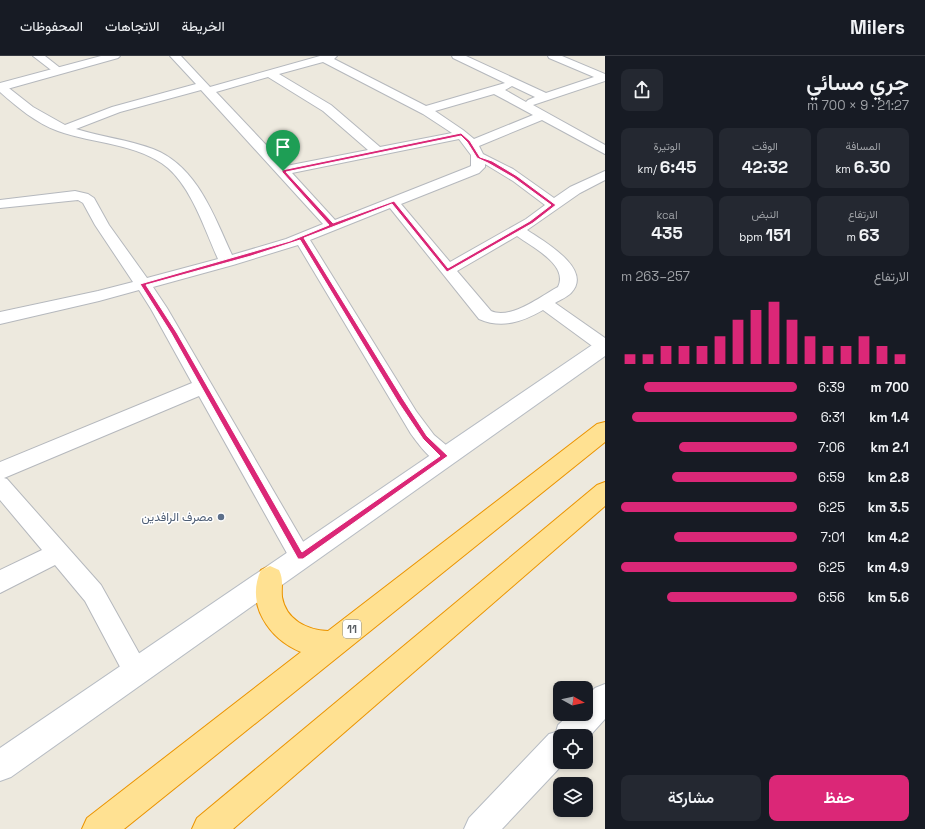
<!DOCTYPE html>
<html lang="ar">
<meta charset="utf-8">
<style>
body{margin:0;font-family:"Space Grotesk",Vazirmatn,sans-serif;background:#242831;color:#f1f3f6;direction:rtl;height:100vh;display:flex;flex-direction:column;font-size:15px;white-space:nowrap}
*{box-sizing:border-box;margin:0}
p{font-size:13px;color:#9ea1a6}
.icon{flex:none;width:22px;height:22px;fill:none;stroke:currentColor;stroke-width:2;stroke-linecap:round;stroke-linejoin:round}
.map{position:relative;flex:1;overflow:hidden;direction:ltr}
.side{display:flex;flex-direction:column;background:#171b24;width:320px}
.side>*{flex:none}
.needle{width:26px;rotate:98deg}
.controls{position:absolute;left:553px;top:625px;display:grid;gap:8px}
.controls a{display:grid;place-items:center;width:40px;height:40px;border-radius:8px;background:#171b24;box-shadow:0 2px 6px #0003;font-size:20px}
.pin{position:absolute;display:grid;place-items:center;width:34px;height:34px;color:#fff;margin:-41px -17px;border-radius:50% 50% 50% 0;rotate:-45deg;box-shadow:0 0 4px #0007}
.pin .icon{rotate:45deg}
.round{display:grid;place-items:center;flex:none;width:42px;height:42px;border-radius:8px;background:#242831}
.head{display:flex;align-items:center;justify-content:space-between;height:68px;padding:0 16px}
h1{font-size:22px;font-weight:600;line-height:30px}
.figures{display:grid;grid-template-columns:repeat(3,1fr);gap:6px;height:68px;padding:4px 16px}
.figures div{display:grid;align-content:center;border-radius:8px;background:#242831;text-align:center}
.figures b{font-size:17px;font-weight:600}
.figures small{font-size:11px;font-weight:400}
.figures p{font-size:11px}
.chart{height:112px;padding:8px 16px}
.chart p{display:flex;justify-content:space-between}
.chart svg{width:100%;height:72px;margin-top:4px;stroke:#db2777;stroke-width:6}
.action{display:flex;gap:8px;margin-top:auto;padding:8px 16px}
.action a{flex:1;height:46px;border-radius:8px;background:#db2777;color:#fff;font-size:16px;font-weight:600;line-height:46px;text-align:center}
.action a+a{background:#242831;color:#f1f3f6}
ul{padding:0 16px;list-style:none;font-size:13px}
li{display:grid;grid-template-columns:64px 48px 1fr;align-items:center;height:30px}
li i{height:10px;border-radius:5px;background:#db2777}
header{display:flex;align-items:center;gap:24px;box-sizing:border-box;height:56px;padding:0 20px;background:#171b24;border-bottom:1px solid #363941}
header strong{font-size:19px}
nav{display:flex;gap:22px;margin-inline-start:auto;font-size:14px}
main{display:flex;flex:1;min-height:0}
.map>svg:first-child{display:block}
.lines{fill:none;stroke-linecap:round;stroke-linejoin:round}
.minor-casing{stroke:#b5b8bd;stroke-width:2}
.tertiary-casing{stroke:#b5b8bd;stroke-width:2}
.secondary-casing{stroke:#b7bcc3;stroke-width:2}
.trunk-casing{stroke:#eb9400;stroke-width:2}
.minor{fill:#fff;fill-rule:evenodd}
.tertiary{fill:#fff;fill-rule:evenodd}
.secondary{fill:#fff;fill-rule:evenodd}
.trunk{fill:#ffe192;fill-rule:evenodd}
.route{fill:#db2777;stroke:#fff;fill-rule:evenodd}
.service-dot{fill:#5c6f8a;stroke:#fff;stroke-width:1.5}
.labels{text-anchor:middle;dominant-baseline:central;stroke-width:3;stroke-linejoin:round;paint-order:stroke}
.shield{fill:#fff;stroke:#8a8e91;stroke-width:1}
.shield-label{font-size:11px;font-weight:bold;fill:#585d62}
.service-label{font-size:12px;fill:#4e5e75;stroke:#fff;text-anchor:end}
</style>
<header>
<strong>Milers</strong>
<nav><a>الخريطة</a><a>الاتجاهات</a><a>المحفوظات</a></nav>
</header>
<main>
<section class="side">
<div class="head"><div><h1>جري مسائي</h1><p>21:27 · 9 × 700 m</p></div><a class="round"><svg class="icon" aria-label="share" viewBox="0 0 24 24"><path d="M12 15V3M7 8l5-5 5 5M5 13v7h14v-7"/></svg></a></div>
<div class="figures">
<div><p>المسافة</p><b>6.30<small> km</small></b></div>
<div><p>الوقت</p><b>42:32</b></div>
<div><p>الوتيرة</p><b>6:45<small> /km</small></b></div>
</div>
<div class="figures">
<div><p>الارتفاع</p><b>63<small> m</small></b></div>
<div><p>النبض</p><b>151<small> bpm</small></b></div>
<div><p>kcal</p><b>435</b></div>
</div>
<div class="chart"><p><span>الارتفاع</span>257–263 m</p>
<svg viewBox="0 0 160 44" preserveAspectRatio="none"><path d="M5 44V38M15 44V38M25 44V33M35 44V33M45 44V33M55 44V27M65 44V17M75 44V11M85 44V6M95 44V17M105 44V27M115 44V33M125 44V33M135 44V27M145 44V33M155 44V38"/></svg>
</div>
<ul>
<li><b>700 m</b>6:39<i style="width:87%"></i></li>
<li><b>1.4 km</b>6:31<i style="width:94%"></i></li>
<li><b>2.1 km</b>7:06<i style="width:67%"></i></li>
<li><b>2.8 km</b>6:59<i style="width:71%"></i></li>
<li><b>3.5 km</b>6:25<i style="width:100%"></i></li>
<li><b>4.2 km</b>7:01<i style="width:70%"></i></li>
<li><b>4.9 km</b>6:25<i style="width:100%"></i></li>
<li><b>5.6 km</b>6:56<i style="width:74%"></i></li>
</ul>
<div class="action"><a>حفظ</a><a>مشاركة</a></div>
</section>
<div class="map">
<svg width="605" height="773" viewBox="0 0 605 773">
<rect width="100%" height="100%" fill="#ede9de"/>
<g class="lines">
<!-- minor casing -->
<g class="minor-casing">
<g id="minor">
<path d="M33,0H45L64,15L59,18L55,17Z"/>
<path d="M170,0H181L210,31L320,0H337L334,3L426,50L505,27L453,2L452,0H466L546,37L594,21L549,2L548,0H562L605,18V25L533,49L605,89V98L542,64L479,90L483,98L513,113L554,142L570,131L605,115V124L580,137L527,174C543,185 594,213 571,237C567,241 560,244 555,247L605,282V297L599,295L543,254C522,266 502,273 479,263L390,152L310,184L416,355L434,379L452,394L455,400L452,406C434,412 421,391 411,378L298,189L233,209L153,231L167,252L312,501L309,508L301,511L293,508L199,340L4,422L7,423L101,529L149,615L145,624L136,628L127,624L85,545L55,509L0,537V514L42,494L0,444V406L192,327L151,253L139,234L99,245L0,268V256L98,235L133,226L95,169L83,147L78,144L0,152V144L75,135L88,138L94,142L109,169L147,222L218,203C205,174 192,133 168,112C138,87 93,88 58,75C36,67 17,51 0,36V28L5,29L33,51L65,69L112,51L196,28ZM323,6L423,58L452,77L380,91L331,49L279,18ZM268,21L323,55L368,94L286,110L216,36ZM512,30L535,41L528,44L526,46L505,34ZM201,34L323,168L286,183L232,199C214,160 197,110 153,93C129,84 102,81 76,73L120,56ZM494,38L533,59L474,83L463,74L435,55ZM459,83L471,99V110L469,111L335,164L292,117ZM485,108L513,125L545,149L526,163L450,206L401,148L479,117L485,111ZM517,180C532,191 569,209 558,231C541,240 511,264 491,255L457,215Z"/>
</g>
</g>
<!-- tertiary casing -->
<g class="tertiary-casing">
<path id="tertiary" d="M101,0H120L118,2L0,35V27Z"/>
</g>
<!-- secondary casing -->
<g class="secondary-casing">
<g id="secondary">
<path d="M605,283V300L11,721L0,725V692L598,285Z"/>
<path d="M605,628V663L586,684V680H560V706H565L502,773H464L469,762L549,678L556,676L558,669L570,658H586V641L595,632Z"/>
</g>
</g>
<!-- trunk casing -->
<g class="trunk-casing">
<g id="trunk">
<path d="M605,366V386L124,773H82L87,762L301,596C269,583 245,548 261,514L270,510L279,514C284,525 281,530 282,541C286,564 307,574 328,575L597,368Z"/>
<path d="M605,426V450L233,773H192L197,762L597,429Z"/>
</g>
</g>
<!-- minor -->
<use href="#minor" class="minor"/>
<!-- tertiary -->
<use href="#tertiary" class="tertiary"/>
<!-- secondary -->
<use href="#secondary" class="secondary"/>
<!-- trunk -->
<use href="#trunk" class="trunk"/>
</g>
<!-- route -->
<path class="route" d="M461,77L470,85L480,101L492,105L517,120L556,149L533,167L447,216L392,148L304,182L403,343L427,380L448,400L303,503H298L171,277L140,228L290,185L329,169L282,116V114ZM461,80L467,86L477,102L488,107L514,122L551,149L530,165L448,212L394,145L333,167L286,116ZM300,184L398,346L423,383L440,400L302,496L177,277L146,229L251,200Z"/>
<!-- markers -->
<circle class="service-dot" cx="221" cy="461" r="4"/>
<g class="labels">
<!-- shield labels -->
<rect class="shield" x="343" y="564" width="18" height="18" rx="3"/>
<g class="shield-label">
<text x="352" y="573">11</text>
</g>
<!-- service labels -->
<g class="service-label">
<text x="213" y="461">مصرف الرافدين</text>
</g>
</g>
</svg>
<div class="controls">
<a><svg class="needle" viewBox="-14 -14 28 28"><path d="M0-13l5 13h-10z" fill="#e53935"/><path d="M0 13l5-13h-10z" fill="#9ea1a6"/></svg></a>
<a><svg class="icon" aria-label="locate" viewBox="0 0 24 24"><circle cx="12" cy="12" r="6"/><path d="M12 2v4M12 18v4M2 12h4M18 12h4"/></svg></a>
<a><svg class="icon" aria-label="layers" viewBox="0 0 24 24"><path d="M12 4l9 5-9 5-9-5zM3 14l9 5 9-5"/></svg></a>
</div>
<div class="pin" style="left:283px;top:115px;background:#1e9e55"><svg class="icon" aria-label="arrive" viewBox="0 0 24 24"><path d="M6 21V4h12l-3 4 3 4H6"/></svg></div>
</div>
</main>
